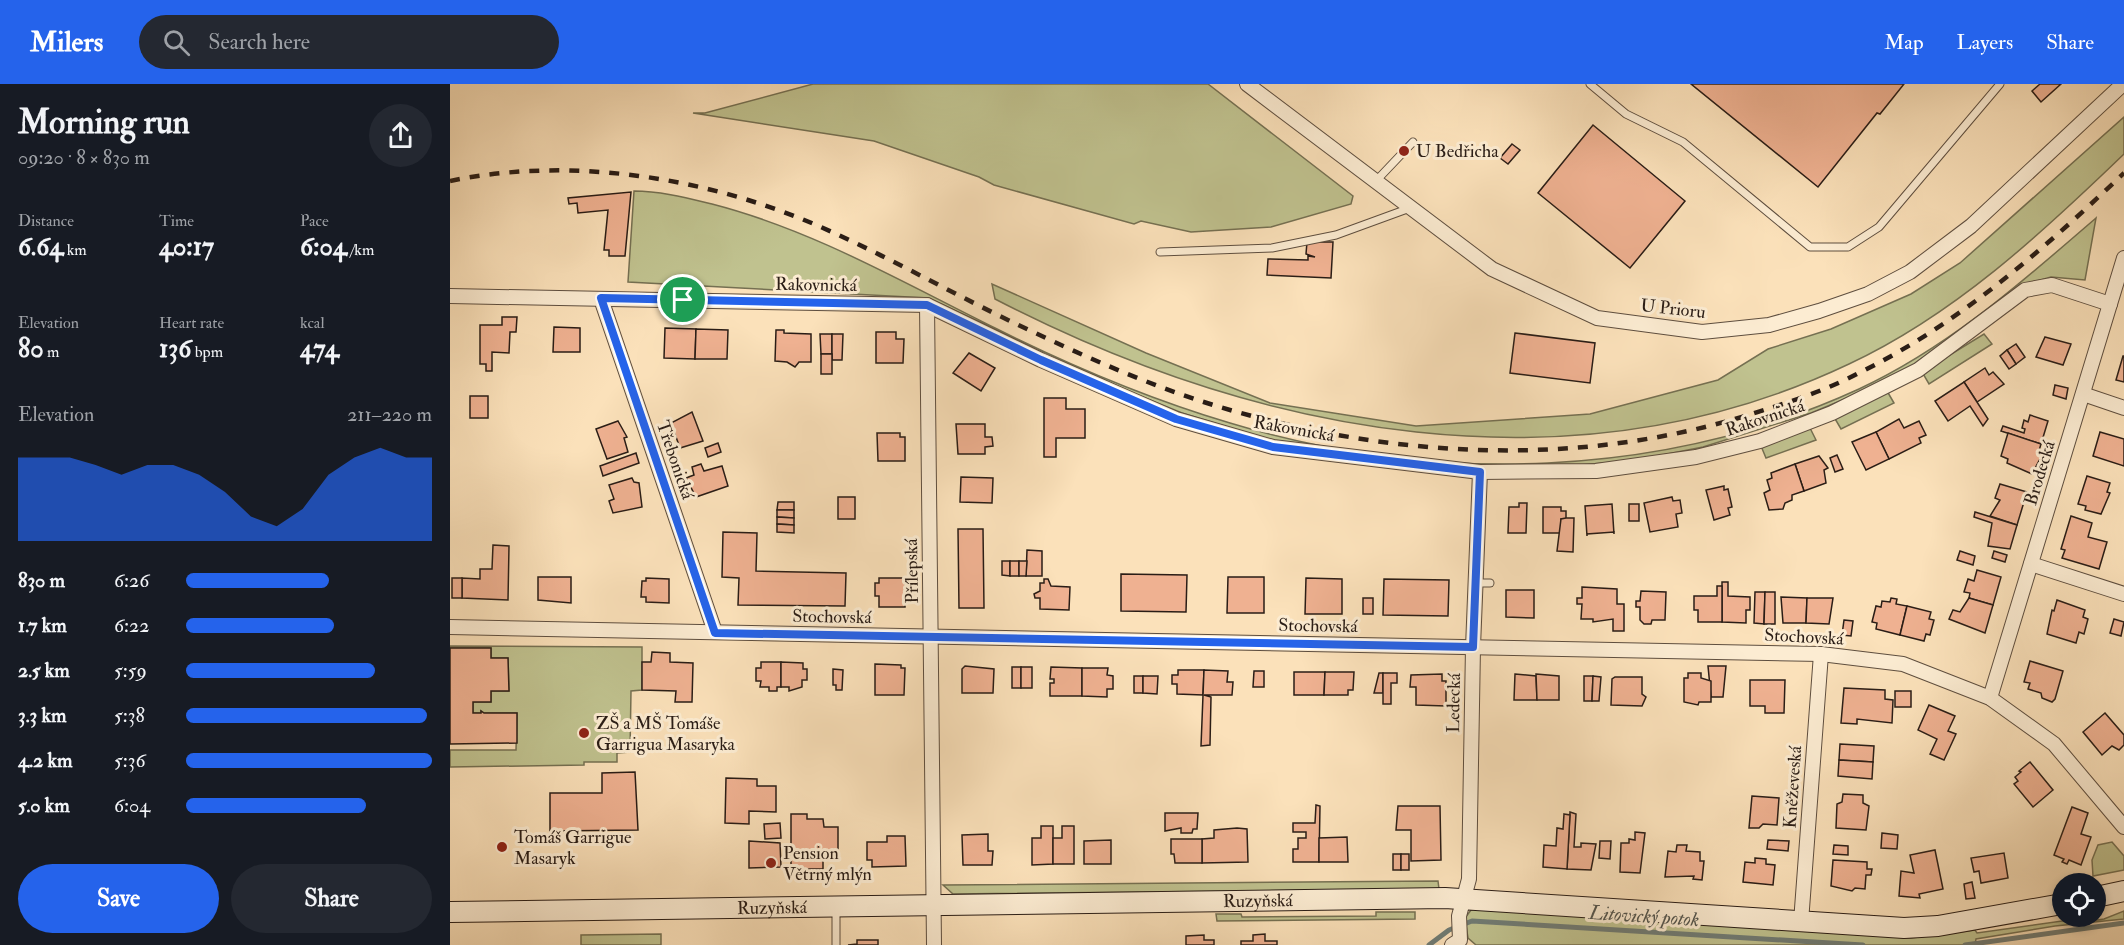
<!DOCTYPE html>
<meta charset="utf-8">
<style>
body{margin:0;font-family:"IM FELL Double Pica",serif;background:#242831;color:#f1f3f6;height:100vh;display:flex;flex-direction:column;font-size:22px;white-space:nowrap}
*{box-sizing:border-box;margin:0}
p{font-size:20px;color:#9ea1a6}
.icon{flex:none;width:33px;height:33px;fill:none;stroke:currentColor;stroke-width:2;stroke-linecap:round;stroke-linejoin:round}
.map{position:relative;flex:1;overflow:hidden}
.side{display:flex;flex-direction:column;background:#171b24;width:450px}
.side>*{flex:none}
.controls{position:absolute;left:1602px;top:789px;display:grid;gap:12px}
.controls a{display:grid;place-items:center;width:54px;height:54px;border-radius:50%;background:#171b24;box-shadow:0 3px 9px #0003;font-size:30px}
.pin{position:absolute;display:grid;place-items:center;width:51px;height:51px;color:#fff;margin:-26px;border:3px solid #fff;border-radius:50%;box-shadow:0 2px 6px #0007}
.round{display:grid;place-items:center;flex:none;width:63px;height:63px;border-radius:32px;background:#242831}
.summary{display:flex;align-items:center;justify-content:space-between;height:102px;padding:0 18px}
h1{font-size:33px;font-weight:700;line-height:45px}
.figures{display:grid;grid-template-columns:repeat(3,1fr);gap:9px;height:102px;padding:6px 18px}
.figures div{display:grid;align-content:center}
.figures b{font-size:26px;font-weight:700}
.figures small{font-size:16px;font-weight:400}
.figures p{font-size:16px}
.chart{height:168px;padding:12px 18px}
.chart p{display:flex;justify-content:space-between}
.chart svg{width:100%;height:108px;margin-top:6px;fill:#2563eb;opacity:.7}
.cta{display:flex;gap:12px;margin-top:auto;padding:12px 18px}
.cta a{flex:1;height:69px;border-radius:36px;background:#2563eb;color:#fff;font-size:24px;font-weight:700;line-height:69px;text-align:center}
.cta a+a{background:#242831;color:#f1f3f6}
ul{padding:0 18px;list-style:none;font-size:20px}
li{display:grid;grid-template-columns:96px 72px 1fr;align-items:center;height:45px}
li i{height:15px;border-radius:8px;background:#2563eb}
header{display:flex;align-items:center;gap:36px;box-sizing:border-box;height:84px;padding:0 30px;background:#2563eb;color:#fff}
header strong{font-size:28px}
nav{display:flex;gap:33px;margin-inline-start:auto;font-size:21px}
.search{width:420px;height:54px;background:#242831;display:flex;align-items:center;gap:15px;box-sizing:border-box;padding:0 21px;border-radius:33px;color:#9ea1a6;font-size:22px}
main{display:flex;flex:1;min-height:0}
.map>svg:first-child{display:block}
.green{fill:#c0c28f;stroke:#757052;stroke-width:1.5}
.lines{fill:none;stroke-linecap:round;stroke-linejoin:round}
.stream{stroke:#707c75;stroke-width:5}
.building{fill:#efb191;stroke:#2a1d16;stroke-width:1.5}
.lane-casing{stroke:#5e4e3f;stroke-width:9}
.street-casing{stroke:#5e4e3f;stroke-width:16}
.secondary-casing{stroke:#2a1d16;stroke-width:22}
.lane{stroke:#fcecd2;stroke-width:7}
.street{stroke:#fcecd2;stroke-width:14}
.secondary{stroke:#fcecd2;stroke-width:20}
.rail{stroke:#2a1d16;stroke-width:4.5;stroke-dasharray:10 10;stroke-linecap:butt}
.route-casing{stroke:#fff;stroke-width:12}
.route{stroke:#2563eb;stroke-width:8}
.poi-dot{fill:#8f2418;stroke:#fcecd2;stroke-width:2}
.labels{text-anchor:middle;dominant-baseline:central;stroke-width:6;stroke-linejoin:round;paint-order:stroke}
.poi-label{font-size:18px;fill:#2a1d16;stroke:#fcecd2;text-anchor:start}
.street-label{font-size:18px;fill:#2a1d16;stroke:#fcecd2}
.water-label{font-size:20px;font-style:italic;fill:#53554e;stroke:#fcecd2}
</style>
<header>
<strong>Milers</strong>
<div class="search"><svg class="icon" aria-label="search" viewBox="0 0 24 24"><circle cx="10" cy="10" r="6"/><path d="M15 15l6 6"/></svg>Search here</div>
<nav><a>Map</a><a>Layers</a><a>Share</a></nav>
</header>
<main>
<section class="side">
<div class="summary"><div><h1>Morning run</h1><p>09:20 · 8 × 830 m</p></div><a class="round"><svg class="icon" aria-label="share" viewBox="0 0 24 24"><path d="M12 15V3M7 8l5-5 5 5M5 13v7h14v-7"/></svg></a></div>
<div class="figures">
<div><p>Distance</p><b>6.64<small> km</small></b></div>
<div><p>Time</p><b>40:17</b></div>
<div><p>Pace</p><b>6:04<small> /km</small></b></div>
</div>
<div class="figures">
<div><p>Elevation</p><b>80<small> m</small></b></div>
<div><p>Heart rate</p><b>136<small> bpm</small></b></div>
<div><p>kcal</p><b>474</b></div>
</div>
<div class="chart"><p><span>Elevation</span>211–220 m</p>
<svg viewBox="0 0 160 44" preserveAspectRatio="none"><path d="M0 44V10L10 10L20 10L30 13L40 17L50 13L60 13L70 17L80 24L90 34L100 38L110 31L120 17L130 10L140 6L150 10L160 10V44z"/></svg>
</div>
<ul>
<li><b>830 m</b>6:26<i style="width:58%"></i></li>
<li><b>1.7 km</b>6:22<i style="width:60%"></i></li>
<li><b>2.5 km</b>5:59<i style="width:77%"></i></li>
<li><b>3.3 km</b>5:38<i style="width:98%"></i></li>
<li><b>4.2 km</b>5:36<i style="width:100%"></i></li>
<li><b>5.0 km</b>6:04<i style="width:73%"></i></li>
</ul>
<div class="cta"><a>Save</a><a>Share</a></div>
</section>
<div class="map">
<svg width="1674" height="861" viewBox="0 0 1674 861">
<rect width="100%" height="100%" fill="#fbe1ba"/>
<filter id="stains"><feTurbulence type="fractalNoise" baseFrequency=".00333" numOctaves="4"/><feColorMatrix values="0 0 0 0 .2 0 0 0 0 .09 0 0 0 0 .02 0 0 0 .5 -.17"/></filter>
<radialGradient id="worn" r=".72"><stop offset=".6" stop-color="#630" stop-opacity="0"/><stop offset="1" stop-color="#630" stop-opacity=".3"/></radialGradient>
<!-- green -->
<g class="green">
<path d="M363,0H758L903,112L901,120L821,143L741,148L691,137L684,140L544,101L529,93L424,57L243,29H255Z"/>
<path d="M1674,33V70C1591,150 1504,231 1399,280C1121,412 808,351 545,215L542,200L696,269L820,319L966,342L1140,330L1268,296L1318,265L1381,245L1461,210L1510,179Z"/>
<path d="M184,107C210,107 237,114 262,120C363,146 452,198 545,244C621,282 699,315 780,339C985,401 1213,395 1409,305C1499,263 1572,198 1646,134L1635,196L1601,193L1579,199L1468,279L1414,307L1361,329L1253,363L1187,376L1130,381L1031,383L874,366L823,357L732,329L678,307L478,214L178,198Z"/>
<path d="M1534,250L1542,260L1479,300L1472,288Z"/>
<path d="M1437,307L1444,319L1391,345L1384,333Z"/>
<path d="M1360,344L1366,356L1316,374L1311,362Z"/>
<path d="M0,562L192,563V606L181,607L180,668L167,669V678H134V681L0,683V666H66L67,629H34L31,627V629H23V618H41V607H59L58,574H41V564H0Z"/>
<path d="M1662,758L1674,772V786L1643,792L1642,776L1648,761Z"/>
<path d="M988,797L989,805L503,810L493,801Z"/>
<path d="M1028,824L1461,854L1525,846L1527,849L1619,836L1621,840L1654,835L1674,827V835L1605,842L1526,855L1525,861H1026L1018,854L1015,834L1021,826Z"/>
<path d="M926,828H965V835L767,837L766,830H791L792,833L926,832Z"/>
<path d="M211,850V861H131V851Z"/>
</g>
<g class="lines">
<!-- stream -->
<g class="stream">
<path d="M979,861L999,846L1022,837L1413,861"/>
<path d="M1515,861L1674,839"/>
</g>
</g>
<!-- building -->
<g class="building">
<path d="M1241,0H1454L1430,30L1427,29L1368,103Z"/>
<path d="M1590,0H1611L1591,18L1582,7Z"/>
<path d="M1143,41L1235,117L1180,184L1088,109Z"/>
<path d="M1062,60L1070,66L1058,80L1050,74Z"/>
<path d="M181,108L175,172H159V166H154L158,126L128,129L127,119L119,120L118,114Z"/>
<path d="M857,158H883L881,194L817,191L818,175L858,176V172L865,173L856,170Z"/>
<path d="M52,233H67L66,248H60L59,269L42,268V287H36V280H30V241H52Z"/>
<path d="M104,243L130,244V268H103Z"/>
<path d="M215,244L246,245L245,275L214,274Z"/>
<path d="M246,245L278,246L277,275H245Z"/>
<path d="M326,246H334V249L361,250V278H349L345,283L337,278L325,277Z"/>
<path d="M426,248H446V255H454L453,279H426Z"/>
<path d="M1065,249L1145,259L1140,299L1060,289Z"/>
<path d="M370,250H382V270H371Z"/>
<path d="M382,250H393L392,276H382Z"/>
<path d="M1595,253L1621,260L1613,281L1586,273Z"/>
<path d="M1566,260L1575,273L1566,280L1557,266Z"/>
<path d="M1557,266L1566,280L1559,285L1550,272Z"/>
<path d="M519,269L545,284L531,307L503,289Z"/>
<rect x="371" y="270" width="11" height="20"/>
<path d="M1673,272H1674V298L1666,296Z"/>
<path d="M1535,284L1539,291L1543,288L1554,300L1527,318L1514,298Z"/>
<path d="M1514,298L1538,335L1533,342L1520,322L1498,337L1485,317Z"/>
<path d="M1605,301L1618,304L1616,315L1603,311Z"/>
<rect x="20" y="312" width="18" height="22"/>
<path d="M594,314H616V325H635V354H606V373H594Z"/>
<path d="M242,328L253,357L230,364L221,339Z"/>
<path d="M1580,331L1598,337L1591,360L1551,347L1553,342L1574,349L1575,345L1572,344L1574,336L1578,338Z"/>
<path d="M1449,335L1454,344L1469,337L1476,351L1469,354L1471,359L1439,375L1426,348Z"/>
<path d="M168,337L177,353L174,354L178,368L157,375L146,345Z"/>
<path d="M506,340H535V353H542L543,362L535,363V370H508Z"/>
<path d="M1426,348L1439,375L1416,386L1402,358Z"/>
<path d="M1650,348L1674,355V382L1643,372Z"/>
<path d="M427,349H450V353H455V377H428Z"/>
<path d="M1558,349L1591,360L1588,370L1592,371L1582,390L1557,379L1558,375L1551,372Z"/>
<path d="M268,359L271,368L258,373L255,364Z"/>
<path d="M186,369L189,379L153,392L150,382Z"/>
<path d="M1387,371L1393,385L1385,388L1380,374Z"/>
<path d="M1369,372L1378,384L1374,386L1376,399L1354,407L1345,380Z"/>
<path d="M251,380L254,387L272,382L278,402L246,413L236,394L244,391L242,383Z"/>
<path d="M1345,380L1354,407L1342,411V416L1335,419L1333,425L1319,426L1314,409L1320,406L1317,396L1322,394L1321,389Z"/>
<path d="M1637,392L1660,399L1657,408L1660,409L1651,430L1635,426L1636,422L1628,420Z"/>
<path d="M511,393L543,394L542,419L510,418Z"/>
<path d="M182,394L184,398L189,399L192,423L163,429L159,417L164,415L159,401Z"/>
<path d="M1550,400L1577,408L1567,441L1540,432L1550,416L1545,414Z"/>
<path d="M1274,402V406L1278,405L1282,423L1278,424L1280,431L1264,436L1256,406Z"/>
<rect x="388" y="413" width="17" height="22"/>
<path d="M1222,413L1223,417L1230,416L1232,429L1226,430L1228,443L1200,448L1194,419Z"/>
<path d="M328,418H344V426H327Z"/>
<path d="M1069,419H1077L1076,449H1058L1059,423H1069Z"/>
<path d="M1162,420L1164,450V448L1137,450V452L1135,422Z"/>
<rect x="1179" y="420" width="10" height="17"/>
<path d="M1093,423H1111V427H1116V435H1111V449H1093Z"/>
<path d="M327,426H344V434L327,433Z"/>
<path d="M1525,428L1567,441L1560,465L1538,462L1542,439L1524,433Z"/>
<path d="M1621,432L1642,439L1638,453L1657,458L1649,485L1612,474L1615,466L1611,465Z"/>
<path d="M327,433L344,434V441L327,440Z"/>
<path d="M1116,434H1124L1123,468L1107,467L1111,435Z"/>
<path d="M327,440L344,441V449L327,448Z"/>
<path d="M508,445H533L534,524H509Z"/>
<path d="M273,448L307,449L306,487L396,489L395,522L288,521L289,494L272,493Z"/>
<path d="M43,461L59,462L58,516L12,514V494L30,495V485H42Z"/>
<path d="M577,466L592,467V492H576Z"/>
<path d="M1510,467L1525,472L1523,481L1507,476Z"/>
<path d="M1544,467L1557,471L1555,478L1542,474Z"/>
<path d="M552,477H560V492L552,491Z"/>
<rect x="560" y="477" width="9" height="15"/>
<path d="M569,477H577L576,492H569Z"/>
<path d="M1527,486L1551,493L1543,521L1519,514L1520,509L1514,508L1518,495L1524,497Z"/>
<path d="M671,490L737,491L736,528L671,527Z"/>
<path d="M88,493H121V519L88,516Z"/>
<path d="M778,493H814V529H777Z"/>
<rect x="2" y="494" width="10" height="20"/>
<path d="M196,494L219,495V519L196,518V513H191L192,497H196Z"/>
<path d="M429,494H455V523H429V512H425V499H429Z"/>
<path d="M856,494L892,495V530H855Z"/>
<path d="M594,495H598L601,502L620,503L619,526L590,525V514H585L584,510L590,507V499H594Z"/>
<path d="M934,495L999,496L998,532L933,531Z"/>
<path d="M1272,498H1278V512L1300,513V526H1296V539L1272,538Z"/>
<path d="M1267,502H1272V538H1248V526H1244V512H1267Z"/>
<path d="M1132,503L1167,505V520H1174V547H1163V535L1143,538V535H1131L1132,520H1127V514H1132Z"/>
<path d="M1056,506H1084V534L1056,533Z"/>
<path d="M1191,507L1216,508L1215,536H1202L1201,540H1194L1190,536V523H1186V517H1190Z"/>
<path d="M1305,508H1315L1314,540L1304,539Z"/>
<path d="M1315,508H1325V540H1314Z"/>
<path d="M1331,513L1357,514L1356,539H1333Z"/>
<rect x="913" y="514" width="10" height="16"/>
<path d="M1357,514H1383L1379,540L1356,539Z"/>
<path d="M1441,514L1447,515L1446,520L1457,522L1450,551L1426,545L1427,539L1422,538L1426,522L1431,523L1432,517L1440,518Z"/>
<path d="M1519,514L1543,521L1535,549L1499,535L1503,526L1510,528Z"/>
<path d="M1607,516L1635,526L1633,533L1638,535L1634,550L1629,548L1626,559L1597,550L1602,526L1604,527Z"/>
<path d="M1457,522L1481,528L1479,535L1484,536L1480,551L1476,550L1474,557L1450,551Z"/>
<path d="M1664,535L1674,538L1671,552L1660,549Z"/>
<path d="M1394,536L1403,537L1401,552L1392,551Z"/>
<path d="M0,564H41V574H58L59,607H41V618H23V629H31V627L34,629H67V659L0,660Z"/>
<path d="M202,568L220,569V578L243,579L242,618H225L226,607L192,606V578H201Z"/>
<path d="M1580,577L1613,587L1605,615L1602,618L1592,614L1591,609L1578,605L1580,599L1574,598Z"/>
<path d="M311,578H331V603H327V607H319V603H310L311,597H306V584H311Z"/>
<path d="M331,578L353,579V585H357V596H352V603L339,607V603H331Z"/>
<path d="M425,580L451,581V584H455L454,611H425Z"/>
<path d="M515,582L544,585L543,609H512V585Z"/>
<path d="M1258,582H1276L1273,613H1261Z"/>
<rect x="562" y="583" width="9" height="21"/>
<rect x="571" y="583" width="11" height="21"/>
<path d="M601,583L632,584V612H600V599H604V595H600Z"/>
<path d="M632,584H658L657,591L663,592V605H657V613L632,612Z"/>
<path d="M383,585L393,586L392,606H386V601H383Z"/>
<path d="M728,586H754L753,611L727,610V600H722V591H728Z"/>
<path d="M754,586L778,587L777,598H783L782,611H754L761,613L760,661L751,662Z"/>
<path d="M804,587H814V603H803Z"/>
<path d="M844,588H875L874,611H844Z"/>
<path d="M875,588H904L903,606H898V611H874Z"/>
<path d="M929,589H933V609H924Z"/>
<path d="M933,589H947V599H941V620H933Z"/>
<path d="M1238,589H1251V594L1261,597V618H1249L1248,621L1234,618V594H1238Z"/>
<path d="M992,590V597H996V622L966,621V603H960L961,591Z"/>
<path d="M1065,590L1086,592L1087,616H1064Z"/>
<path d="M1086,590L1109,592V616H1087Z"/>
<rect x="684" y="592" width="9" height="17"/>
<path d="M693,592H708L707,610L693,609Z"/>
<path d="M1134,592H1143L1142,617H1134Z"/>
<path d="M1143,592L1151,593L1149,617H1142Z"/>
<path d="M1165,593H1192V610L1196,613L1192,622L1161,621L1162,595Z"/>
<path d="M1300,596H1335L1334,629H1315V622H1300Z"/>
<path d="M1394,604L1435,606V615L1443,616L1442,639L1407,635V640L1391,639Z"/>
<rect x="1445" y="607" width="16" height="16"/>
<path d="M1479,621L1505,632L1498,647L1506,650L1494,676L1480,670L1487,655L1468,646Z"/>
<path d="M1655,629L1674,651V661L1669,666L1662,662L1652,671L1633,648Z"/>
<path d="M1390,660L1424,662L1423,678L1389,676Z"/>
<path d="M1389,676L1423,678L1422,695L1388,692Z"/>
<path d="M1580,678L1603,706L1583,723L1564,700L1568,697L1565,693L1571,688L1569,687Z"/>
<path d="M185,688L188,746L100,747V709H152V689Z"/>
<path d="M276,694L307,695V702H326V728L299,727V740L275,739Z"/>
<path d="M1393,710L1413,711V719L1419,722L1416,746L1386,744L1387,720L1392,718Z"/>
<path d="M1302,712L1329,714L1327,741L1313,740L1309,744H1299Z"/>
<path d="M866,721L870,722L869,778H843V765H848V754H856V748H843V739H865Z"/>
<path d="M948,722H990L991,776L961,777V746H946Z"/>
<path d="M1622,723L1638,729L1631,750L1641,753L1631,781L1619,776L1617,780L1612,778L1614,775L1604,771Z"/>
<path d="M1120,728L1126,730L1124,763H1131V759L1146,760L1141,786L1117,785Z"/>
<path d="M715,729H748L747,745H743L742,749H731V744L715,747Z"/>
<path d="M341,730H357V735H373L374,743H388V767H373V785H341Z"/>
<path d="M1114,730L1120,731L1117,785L1093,783L1094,761L1106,762L1107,744L1113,745Z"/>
<path d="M330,739L331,754L315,755L314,740Z"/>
<path d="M591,742H603V780L582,781V754H591Z"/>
<path d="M612,742H624V780H603V754H612Z"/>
<path d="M787,744L797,745L798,778L752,779V755L764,754V746Z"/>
<path d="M1185,748L1195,749L1190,789L1170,788L1171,759H1179V755L1185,756Z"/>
<path d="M1432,749L1448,751L1447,765L1431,764Z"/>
<path d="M538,750V767H543L542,781H513L512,751Z"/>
<path d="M437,752H455L456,782L422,783V776H417V758H437Z"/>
<path d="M897,753L898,778H869V754Z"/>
<path d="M721,755H752V779H725L724,770H721Z"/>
<path d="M661,756V780H634V757Z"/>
<path d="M1318,756L1339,757L1338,767L1317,765Z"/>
<path d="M299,757L330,759L331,783L299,784Z"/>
<path d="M1150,757H1161L1160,775L1149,774Z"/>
<path d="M1227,761H1237L1236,767L1250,768V777H1254L1252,796L1243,795L1244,792L1215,793L1218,767L1226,768Z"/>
<path d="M1384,761L1398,762V771L1383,770Z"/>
<path d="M1485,766L1493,805L1469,810L1470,814L1449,812L1451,787L1464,789L1460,771Z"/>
<path d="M1554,769L1558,794L1531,799L1529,787L1524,788L1521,774Z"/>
<rect x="943" y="770" width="8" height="16"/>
<rect x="951" y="770" width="8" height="16"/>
<path d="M1305,774L1316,775V780L1325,781L1323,801L1293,798L1295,778L1305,779Z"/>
<path d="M1383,776L1417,778V785H1422L1421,791H1416L1415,805L1405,804L1402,807L1381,802Z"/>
<path d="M1522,798L1525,814L1516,815L1514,800Z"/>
<path d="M815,850V857H827V861H791V857H803V851Z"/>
<path d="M754,851V856H764V861H736V852Z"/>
<path d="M407,856H428V861H398L407,860Z"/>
</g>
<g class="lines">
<!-- lane casing -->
<g class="lane-casing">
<g id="lane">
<path d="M1140,0L1176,30L1233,58L1360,163H1398L1429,143L1550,0"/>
<path d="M925,98L963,58"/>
<path d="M710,168L822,164L886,151L960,124"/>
<path d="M1026,499H1040"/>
<path d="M386,861V826"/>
</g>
</g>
<!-- street casing -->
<g class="street-casing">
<g id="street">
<path d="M797,0L1042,185L1147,234L1252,248L1319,241L1369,227L1418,210L1460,188L1521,142L1673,0"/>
<path d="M0,212L477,221L591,276L726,335L823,363L1030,388L1146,387L1246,373L1310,357L1382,329L1468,286L1575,206L1602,201L1660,220"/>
<path d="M151,215L265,548"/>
<path d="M477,221L484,861"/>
<path d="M1633,310L1674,324"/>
<path d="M1581,480L1674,510"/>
<path d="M0,543L1371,570L1453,580L1540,614L1604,660L1674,743"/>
<path d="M1540,614L1674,174"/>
<path d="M1351,838L1371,570"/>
<path d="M1002,861L1010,856L1009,832L1019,795L1023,563L1030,388"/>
</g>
</g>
<!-- secondary casing -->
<g class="secondary-casing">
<g id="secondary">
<path d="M1646,813L1674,807"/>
<path id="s1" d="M0,828L995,814L1454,844L1488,842L1612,820"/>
</g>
</g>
<!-- lane -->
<use href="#lane" class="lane"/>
<!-- street -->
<use href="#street" class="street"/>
<!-- secondary -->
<use href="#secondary" class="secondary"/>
<!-- rail -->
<path class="rail" d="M0,97C120,72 253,93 364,140C431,169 494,205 560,237C633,272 708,306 787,328C960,376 1142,383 1314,326C1346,316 1378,305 1407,290C1509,240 1593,166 1674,89"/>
</g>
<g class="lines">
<!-- route casing -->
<g class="route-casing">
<path id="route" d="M151,214L477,221L591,276L726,335L823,363L1030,388L1023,563L265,549Z"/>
</g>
<!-- route -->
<use href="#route" class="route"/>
</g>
<!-- markers -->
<g class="poi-dot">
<circle cx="954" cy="67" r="6"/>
<circle cx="134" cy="649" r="6"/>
<circle cx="52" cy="763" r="6"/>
<circle cx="321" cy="779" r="6"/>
</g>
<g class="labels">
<!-- poi labels -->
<g class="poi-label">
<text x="966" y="67">U Bedřicha</text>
<text x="146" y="639">ZŠ a MŠ Tomáše<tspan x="146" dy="21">Garrigua Masaryka</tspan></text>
<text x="64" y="753">Tomáš Garrigue<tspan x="64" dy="21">Masaryk</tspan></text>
<text x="333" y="769">Pension<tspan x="333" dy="21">Větrný mlýn</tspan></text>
</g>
<!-- street labels -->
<g class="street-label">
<text transform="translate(366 201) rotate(1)">Rakovnická</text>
<text transform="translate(1223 225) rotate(6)">U Prioru</text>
<text transform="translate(1315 334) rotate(-18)">Rakovnická</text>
<text transform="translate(844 345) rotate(10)">Rakovnická</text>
<text transform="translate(225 376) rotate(71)">Třebonická</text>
<text transform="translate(1590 389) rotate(-73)">Brodecká</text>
<text transform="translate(462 487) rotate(-91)">Přílepská</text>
<text transform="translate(382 533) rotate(1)">Stochovská</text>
<text transform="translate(868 542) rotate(1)">Stochovská</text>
<text transform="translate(1354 553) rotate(3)">Stochovská</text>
<text transform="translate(1004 619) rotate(-89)">Ledecká</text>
<text transform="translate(1343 703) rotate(-86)">Kněževeská</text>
<text stroke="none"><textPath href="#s1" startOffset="808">Ruzyňská</textPath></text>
<text stroke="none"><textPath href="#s1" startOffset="322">Ruzyňská</textPath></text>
</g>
<!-- water labels -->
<g class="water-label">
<text transform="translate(1194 832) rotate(4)">Litovický potok</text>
</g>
</g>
<rect width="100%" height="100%" filter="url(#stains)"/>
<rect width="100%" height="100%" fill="url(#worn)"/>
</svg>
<div class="controls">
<a><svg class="icon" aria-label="locate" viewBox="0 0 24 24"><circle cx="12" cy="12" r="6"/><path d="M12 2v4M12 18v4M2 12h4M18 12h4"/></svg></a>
</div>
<div class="pin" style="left:233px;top:216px;background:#1e9e55"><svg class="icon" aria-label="arrive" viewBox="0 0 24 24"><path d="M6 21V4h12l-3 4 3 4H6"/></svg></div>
</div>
</main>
